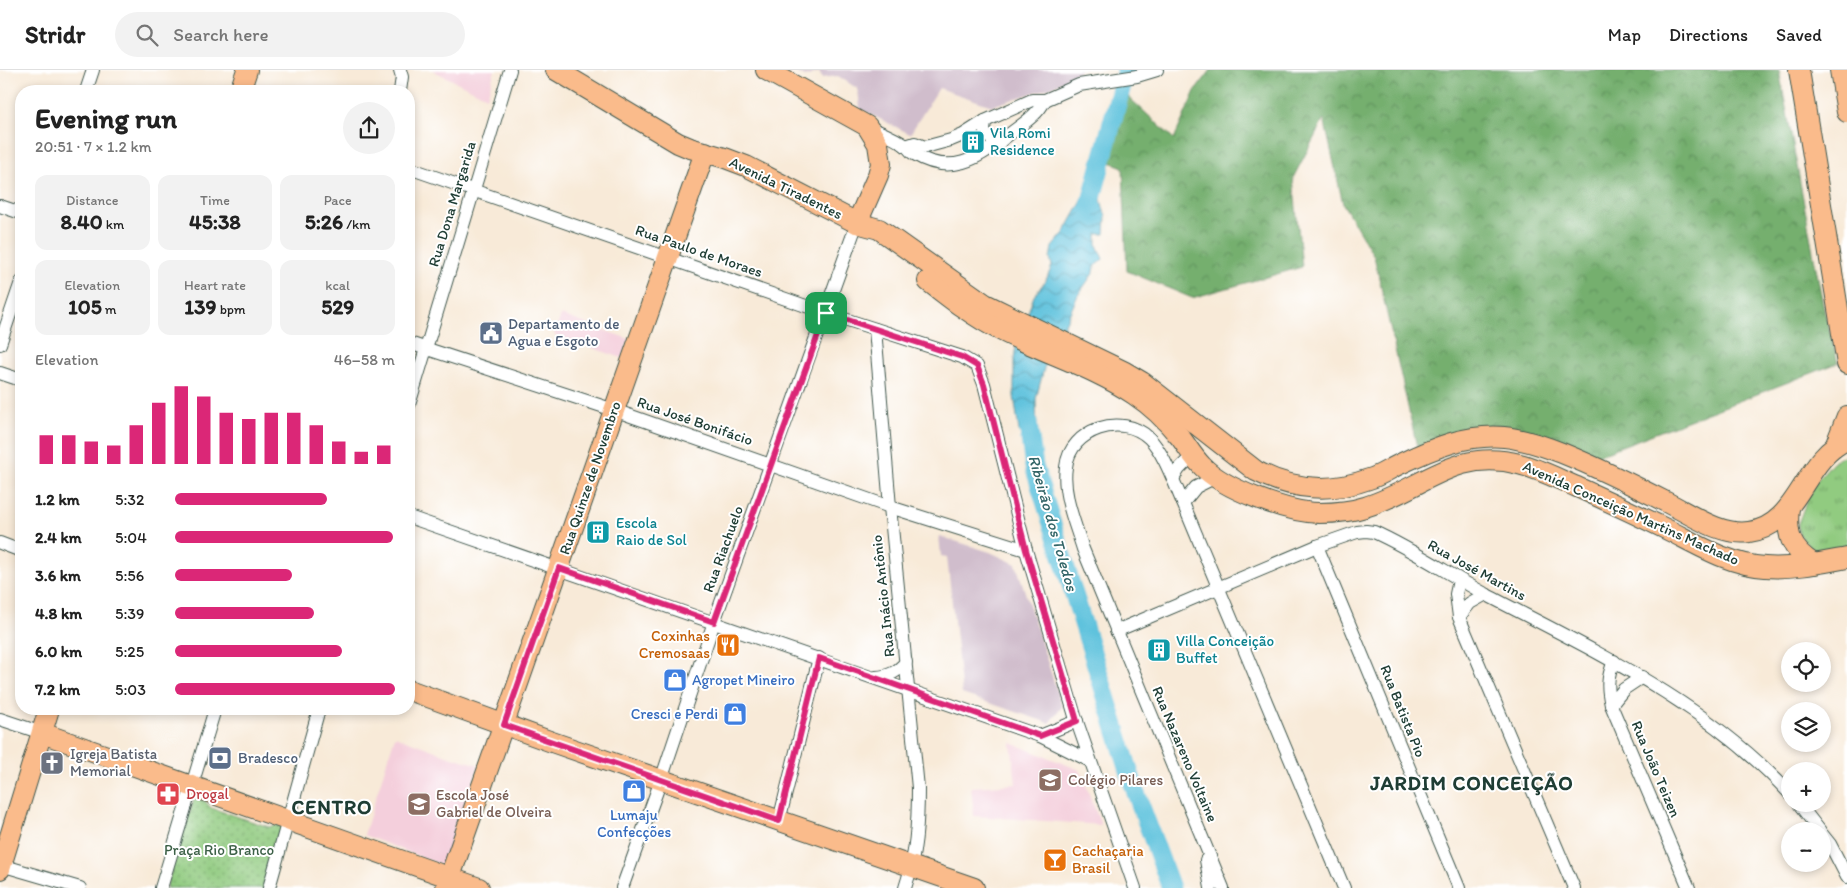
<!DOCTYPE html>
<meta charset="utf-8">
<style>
body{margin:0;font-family:Itim,sans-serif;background:#f2f2f2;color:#222;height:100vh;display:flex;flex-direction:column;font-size:19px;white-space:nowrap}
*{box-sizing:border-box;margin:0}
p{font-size:16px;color:#767676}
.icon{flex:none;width:28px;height:28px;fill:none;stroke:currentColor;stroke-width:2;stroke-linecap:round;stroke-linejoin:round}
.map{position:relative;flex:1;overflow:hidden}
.side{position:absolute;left:15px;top:15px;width:400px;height:630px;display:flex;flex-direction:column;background:#fff;border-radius:20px;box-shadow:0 2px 8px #0003}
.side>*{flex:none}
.controls{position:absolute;left:1781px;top:572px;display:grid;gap:10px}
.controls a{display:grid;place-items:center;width:50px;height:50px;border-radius:50%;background:#fff;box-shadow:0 2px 8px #0003;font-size:25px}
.pin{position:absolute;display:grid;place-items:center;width:42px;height:42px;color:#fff;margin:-21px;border-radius:10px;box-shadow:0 2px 8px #0006}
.round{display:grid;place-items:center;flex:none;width:52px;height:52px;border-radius:26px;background:#f2f2f2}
.overview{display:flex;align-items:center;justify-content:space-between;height:85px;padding:0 20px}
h1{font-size:28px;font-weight:700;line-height:38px}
.metrics{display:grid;grid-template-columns:repeat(3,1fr);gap:8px;height:85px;padding:5px 20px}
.metrics div{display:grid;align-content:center;border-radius:12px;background:#f2f2f2;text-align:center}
.metrics b{font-size:21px;font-weight:700}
.metrics small{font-size:14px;font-weight:400}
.metrics p{font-size:14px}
.chart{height:140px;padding:10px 20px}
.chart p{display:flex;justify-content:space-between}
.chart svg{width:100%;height:90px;margin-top:5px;stroke:#db2777;stroke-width:6}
ul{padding:0 20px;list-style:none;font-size:16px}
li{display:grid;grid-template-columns:80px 60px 1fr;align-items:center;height:38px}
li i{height:12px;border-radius:6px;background:#db2777}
header{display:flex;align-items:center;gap:30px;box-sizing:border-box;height:70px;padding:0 25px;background:#fff;border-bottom:1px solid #e0e0e0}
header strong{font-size:24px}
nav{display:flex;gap:28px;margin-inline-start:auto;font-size:18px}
.search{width:350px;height:45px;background:#f2f2f2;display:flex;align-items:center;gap:12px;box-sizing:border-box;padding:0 18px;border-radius:28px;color:#767676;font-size:19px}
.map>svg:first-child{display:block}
.built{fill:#f4cfdc}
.industrial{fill:#d0bdcc}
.grass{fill:url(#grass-tufts);stroke:#58845a}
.forest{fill:url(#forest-crowns);stroke:#4a7651}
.park{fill:url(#park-dots);stroke:#58845a}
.water{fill:url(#water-waves);stroke:#3f8088}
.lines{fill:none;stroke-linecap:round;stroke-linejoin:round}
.river{stroke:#5fc2dd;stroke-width:19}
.minor-casing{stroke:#40574d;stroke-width:14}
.primary-casing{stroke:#40574d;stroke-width:22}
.minor{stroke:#fff;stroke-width:12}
.primary{stroke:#fabb8b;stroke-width:20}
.route-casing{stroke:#fff;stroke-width:10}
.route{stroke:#db2777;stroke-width:6}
.labels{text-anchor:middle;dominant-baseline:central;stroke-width:4;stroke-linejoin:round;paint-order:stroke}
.culture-label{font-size:15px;fill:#0d838f;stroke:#fff;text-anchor:start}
.street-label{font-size:15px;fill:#1f3d34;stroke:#fff}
.service-label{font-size:15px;fill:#4e5e75;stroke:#fff;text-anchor:start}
.food-label{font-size:15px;fill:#c56008;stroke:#fff;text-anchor:end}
.shop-label{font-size:15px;fill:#366cbe;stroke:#fff;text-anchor:start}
.worship-label{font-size:15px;fill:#5b616d;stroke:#fff;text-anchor:start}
.education-label{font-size:15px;fill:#785e54;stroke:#fff;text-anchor:start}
.health-label{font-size:15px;fill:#be3a42;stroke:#fff;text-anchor:start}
.park-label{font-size:15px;fill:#3c6047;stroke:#fff}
.water-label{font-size:16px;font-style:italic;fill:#326567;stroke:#fff}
.district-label{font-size:20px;font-weight:bold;letter-spacing:1px;fill:#1f3d34;stroke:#fff}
</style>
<header>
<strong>Stridr</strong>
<div class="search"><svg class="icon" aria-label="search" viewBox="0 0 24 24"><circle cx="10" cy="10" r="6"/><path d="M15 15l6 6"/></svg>Search here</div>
<nav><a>Map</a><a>Directions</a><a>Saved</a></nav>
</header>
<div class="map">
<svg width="1847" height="818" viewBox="0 0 1847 818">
<defs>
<pattern id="grass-tufts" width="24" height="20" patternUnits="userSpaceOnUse" patternTransform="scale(1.25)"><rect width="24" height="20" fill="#91cb80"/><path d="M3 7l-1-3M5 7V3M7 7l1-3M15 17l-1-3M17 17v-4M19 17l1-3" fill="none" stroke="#76a66a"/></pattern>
<pattern id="forest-crowns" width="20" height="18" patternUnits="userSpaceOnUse" patternTransform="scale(1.25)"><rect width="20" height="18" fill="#74af6e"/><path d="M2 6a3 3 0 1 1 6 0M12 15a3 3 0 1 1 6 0" fill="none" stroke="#5f905b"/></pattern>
<pattern id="park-dots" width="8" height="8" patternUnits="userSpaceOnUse" patternTransform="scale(1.25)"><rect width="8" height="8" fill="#91cb80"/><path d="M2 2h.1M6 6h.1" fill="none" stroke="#76a66a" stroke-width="1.8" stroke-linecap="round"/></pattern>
<pattern id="water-waves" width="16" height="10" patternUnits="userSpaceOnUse" patternTransform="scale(1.25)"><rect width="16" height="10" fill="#5fc2dd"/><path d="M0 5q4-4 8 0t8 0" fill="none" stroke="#4e9fb4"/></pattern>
</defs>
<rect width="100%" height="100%" fill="#fff"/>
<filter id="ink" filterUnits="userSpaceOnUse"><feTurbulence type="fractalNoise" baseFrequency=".02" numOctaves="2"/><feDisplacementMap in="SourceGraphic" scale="10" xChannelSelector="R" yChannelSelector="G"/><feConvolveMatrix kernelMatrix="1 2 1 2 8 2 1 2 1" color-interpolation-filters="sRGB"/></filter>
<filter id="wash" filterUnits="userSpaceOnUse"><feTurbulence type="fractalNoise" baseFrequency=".0096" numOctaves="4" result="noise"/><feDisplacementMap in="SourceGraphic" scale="20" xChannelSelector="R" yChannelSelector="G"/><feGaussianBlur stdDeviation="1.12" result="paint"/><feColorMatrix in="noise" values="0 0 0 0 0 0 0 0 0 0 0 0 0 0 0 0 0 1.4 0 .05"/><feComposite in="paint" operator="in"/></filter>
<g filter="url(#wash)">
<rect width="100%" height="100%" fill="#f8ead8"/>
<!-- built -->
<g class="built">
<path d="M432,0H495L487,27Z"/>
<path d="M561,245L629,269L622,288L554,265Z"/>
<path d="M395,666L449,686L479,695L444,796L364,765Z"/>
<path d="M1011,673L1080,700L1101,755L974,746L971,717L1016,714Z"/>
</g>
<!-- industrial -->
<g class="industrial">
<path d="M792,0H1080V1L1052,17L992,36L939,18L910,64L860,39L858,19L838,6L822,8L819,2L805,7Z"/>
<path d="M939,466L990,482L1016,494L1062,637L1049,653L962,624L947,487L941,486Z"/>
</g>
<!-- grass -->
<path class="grass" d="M1847,384V480L1825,483L1809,476L1799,464L1798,454L1812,416L1833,392Z"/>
<!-- forest -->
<path class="forest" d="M1211,0H1779L1823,235L1838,293L1593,387L1500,355L1417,377L1374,186L1343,134L1324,49L1293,108L1302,197L1192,228L1127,201L1123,97L1102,89L1121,20L1174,69L1195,21Z"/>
<!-- park -->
<path class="park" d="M194,729L204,730L211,738L269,757L279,755L283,758L264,818H166Z"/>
<!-- water -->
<path class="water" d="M1090,113L1101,118V130L1106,147L1105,164H1097V175L1103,189L1095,196L1094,202L1078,225L1061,263L1049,279L1036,329L1037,362L1030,371L1019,361L1014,326V290L1016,275L1034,226L1046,210L1052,196L1050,188L1052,177L1064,163L1082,131Z"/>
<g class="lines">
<!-- river -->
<g class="river">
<path d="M1089,139L1126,0"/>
<path d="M1027,347L1034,396L1136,723L1171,818"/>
</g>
</g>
</g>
<g filter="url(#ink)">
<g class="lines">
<!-- minor casing -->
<g class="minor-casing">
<g id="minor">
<path d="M86,21L93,0"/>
<path d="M400,21L402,7L400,0"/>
<path d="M985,51L984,60L988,67L1000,72"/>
<path d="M869,57C880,62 896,68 906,76C909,78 910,82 914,84C950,106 977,90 1007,66C1021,55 1037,46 1045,30"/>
<path d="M906,76L915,73L925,77L951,70L963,65L985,51L1032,30H1045L1079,15L1137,6L1157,0"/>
<path d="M409,98L826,243L962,287L977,296L984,314L1026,480L1075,646L1135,818"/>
<path d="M0,136L21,143"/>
<path d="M875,259L890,437L918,718C918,753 916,785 905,818"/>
<path d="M409,273L614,340L890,437L1026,480"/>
<path d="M0,274L21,212"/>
<path d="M0,303L21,310"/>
<path d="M409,335L510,0"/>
<path d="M1173,409L1179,399L1193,385"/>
<path d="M1183,433L1196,417L1216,407"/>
<path d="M409,447L1040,666L1090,691"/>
<path d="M0,473L21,481"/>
<path d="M1317,476L1459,818"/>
<path d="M1459,510L1456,524L1459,547L1574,818"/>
<path d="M1459,547L1470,533L1486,524"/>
<path d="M1116,561L1317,476L1357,462L1366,461L1374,462C1412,479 1450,505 1487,525C1594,581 1707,633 1790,724"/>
<path d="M1614,591C1607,608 1607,617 1611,635L1689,818"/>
<path d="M876,607C890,606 897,602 906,592"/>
<path d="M1611,635L1624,619L1642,607"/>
<path d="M0,649L42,663"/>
<path d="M1040,666L1077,651"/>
<path d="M1799,734L1820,761"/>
<path d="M779,751L819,588"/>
<path d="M1822,764L1830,774L1847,807"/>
<path d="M1206,790L1211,818"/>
<path d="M1,795L80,818"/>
<path d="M161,818L215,639"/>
<path d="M269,818L319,639"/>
<path d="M622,818L661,710L714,552L857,153"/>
<path d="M1223,818L1083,479C1075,453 1062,424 1066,397C1070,359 1122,342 1149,368C1163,381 1175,415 1183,433L1344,818"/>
</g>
</g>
<!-- primary casing -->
<g class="primary-casing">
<g id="primary">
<path d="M556,0L678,73L690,78L725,88L746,96L857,153L879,159L985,234L1125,302L1142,312L1256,401C1292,420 1331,423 1369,409C1380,406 1389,399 1400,394C1433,378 1466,364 1504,367C1524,369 1544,376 1562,383C1599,398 1633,415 1668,433C1692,445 1721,466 1749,462C1799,456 1803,388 1847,370"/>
<path d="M766,0L867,56L878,74L881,94L878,105L857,153"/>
<path d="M1799,0L1847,294"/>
<path d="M1840,0L1847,42"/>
<path d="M240,21L247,0"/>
<path d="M928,211C951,229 974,247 1000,260C1044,283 1094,297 1135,325C1152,336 1167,351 1180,367C1187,376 1193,387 1202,396C1224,419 1286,442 1319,443C1334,443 1350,442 1365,437C1421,420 1455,377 1519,394C1539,399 1558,409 1577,417C1610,432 1642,447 1674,463C1703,478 1732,495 1765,497C1793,499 1820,493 1847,488"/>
<path d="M1836,374L1847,346"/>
<path d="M1789,437C1786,464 1790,479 1814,494"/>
<path d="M409,620L552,672L974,818"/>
<path d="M42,663L479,818"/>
<path d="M0,799L49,639"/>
<path d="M446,818L705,82"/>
</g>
</g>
<!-- minor -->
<use href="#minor" class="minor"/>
<!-- primary -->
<use href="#primary" class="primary"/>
</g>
</g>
<g class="lines" filter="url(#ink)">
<!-- route casing -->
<g class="route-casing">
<path id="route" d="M826,243L962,287L977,296L984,314L1026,480L1077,651L1040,666L819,588L779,751L504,655L559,498L714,552Z"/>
</g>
<!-- route -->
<use href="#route" class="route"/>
</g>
<!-- icons -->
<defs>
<g id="building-square" transform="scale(1.25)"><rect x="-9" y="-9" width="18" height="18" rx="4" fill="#0f9aa8" stroke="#fff"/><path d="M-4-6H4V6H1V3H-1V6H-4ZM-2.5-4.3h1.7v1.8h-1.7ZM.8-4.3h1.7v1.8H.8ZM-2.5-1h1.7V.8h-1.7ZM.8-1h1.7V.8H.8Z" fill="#fff"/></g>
<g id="civic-square" transform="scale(1.25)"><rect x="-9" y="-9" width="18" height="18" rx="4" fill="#5c6f8a" stroke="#fff"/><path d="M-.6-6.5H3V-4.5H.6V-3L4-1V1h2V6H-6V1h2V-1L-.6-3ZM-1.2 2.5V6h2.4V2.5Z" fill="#fff"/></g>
<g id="restaurant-square" transform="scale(1.25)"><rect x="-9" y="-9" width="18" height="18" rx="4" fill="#e8710a" stroke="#fff"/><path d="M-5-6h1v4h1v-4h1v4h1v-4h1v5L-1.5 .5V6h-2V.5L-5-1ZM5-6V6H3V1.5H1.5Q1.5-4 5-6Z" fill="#fff"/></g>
<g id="shop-square" transform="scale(1.25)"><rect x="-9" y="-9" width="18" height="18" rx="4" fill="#3f7fe0" stroke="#fff"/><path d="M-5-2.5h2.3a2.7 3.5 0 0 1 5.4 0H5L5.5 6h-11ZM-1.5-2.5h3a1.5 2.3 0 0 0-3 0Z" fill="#fff"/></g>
<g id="bank-square" transform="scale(1.25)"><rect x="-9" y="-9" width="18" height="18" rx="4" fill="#5c6f8a" stroke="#fff"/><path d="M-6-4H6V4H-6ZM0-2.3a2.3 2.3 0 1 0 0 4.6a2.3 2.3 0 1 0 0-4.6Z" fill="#fff"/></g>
<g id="church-square" transform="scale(1.25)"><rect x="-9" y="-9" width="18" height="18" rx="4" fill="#6b7280" stroke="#fff"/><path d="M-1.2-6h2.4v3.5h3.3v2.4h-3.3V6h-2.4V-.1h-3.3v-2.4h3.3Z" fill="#fff"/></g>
<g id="school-square" transform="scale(1.25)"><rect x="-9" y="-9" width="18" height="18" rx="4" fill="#8d6e63" stroke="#fff"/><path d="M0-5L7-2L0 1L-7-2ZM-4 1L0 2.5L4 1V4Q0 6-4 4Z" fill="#fff"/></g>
<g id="pharmacy-square" transform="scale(1.25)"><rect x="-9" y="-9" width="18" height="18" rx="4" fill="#e0444e" stroke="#fff"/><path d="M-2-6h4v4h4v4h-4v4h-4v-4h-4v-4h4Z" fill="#fff"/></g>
<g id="bar-square" transform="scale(1.25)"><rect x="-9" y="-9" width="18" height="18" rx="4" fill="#e8710a" stroke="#fff"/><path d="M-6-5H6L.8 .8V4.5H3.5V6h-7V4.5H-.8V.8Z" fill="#fff"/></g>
</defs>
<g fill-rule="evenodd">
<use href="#building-square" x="973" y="72"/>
<use href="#civic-square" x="491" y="263"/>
<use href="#building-square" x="598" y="462"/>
<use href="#restaurant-square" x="728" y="575"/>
<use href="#building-square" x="1159" y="580"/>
<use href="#shop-square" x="675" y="610"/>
<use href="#shop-square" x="735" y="644"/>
<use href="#bank-square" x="220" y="688"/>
<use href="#church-square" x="52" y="693"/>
<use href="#school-square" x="1050" y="710"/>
<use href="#shop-square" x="634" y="721"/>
<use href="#pharmacy-square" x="168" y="724"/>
<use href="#school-square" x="419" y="734"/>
<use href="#bar-square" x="1055" y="790"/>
</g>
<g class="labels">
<!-- culture labels -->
<g class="culture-label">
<text x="990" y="63">Vila Romi<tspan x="990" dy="17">Residence</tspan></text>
<text x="616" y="453">Escola<tspan x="616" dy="17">Raio de Sol</tspan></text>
<text x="1176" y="571">Villa Conceição<tspan x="1176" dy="17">Buffet</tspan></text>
</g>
<!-- street labels -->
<g class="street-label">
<text transform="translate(786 118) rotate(26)">Avenida Tiradentes</text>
<text transform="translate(452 134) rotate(-73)">Rua Dona Margarida</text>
<text transform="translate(699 181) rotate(19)">Rua Paulo de Moraes</text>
<text transform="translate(695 351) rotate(19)">Rua José Bonifácio</text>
<text transform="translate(590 408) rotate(-71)">Rua Quinze de Novembro</text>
<text transform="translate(1631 443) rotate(24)">Avenida Conceição Martins Machado</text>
<text transform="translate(723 479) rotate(-70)">Rua Riachuelo</text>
<text transform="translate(1477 500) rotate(29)">Rua José Martins</text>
<text transform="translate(883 526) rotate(-96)">Rua Inácio Antônio</text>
<text transform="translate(1403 641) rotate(68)">Rua Batista Pio</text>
<text transform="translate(1185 684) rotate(67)">Rua Nazareno Voltaine</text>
<text transform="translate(1656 699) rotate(67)">Rua João Teizen</text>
</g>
<!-- service labels -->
<g class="service-label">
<text x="508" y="254">Departamento de<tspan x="508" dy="17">Agua e Esgoto</tspan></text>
<text x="238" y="688">Bradesco</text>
</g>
<!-- food labels -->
<g class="food-label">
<text x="710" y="566">Coxinhas<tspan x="710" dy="17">Cremosaas</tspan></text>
<text x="1072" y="781" text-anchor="start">Cachaçaria<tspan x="1072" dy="17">Brasil</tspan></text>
</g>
<!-- shop labels -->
<g class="shop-label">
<text x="692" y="610">Agropet Mineiro</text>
<text x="718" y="644" text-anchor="end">Cresci e Perdi</text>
<text x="634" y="745" text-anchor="middle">Lumaju<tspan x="634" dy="17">Confecções</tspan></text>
</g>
<!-- worship labels -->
<g class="worship-label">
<text x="70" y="684">Igreja Batista<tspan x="70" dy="17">Memorial</tspan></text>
</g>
<!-- education labels -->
<g class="education-label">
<text x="1068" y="710">Colégio Pilares</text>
<text x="436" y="725">Escola José<tspan x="436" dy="17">Gabriel de Olveira</tspan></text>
</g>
<!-- health labels -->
<g class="health-label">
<text x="186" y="724">Drogal</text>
</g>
<!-- park labels -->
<g class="park-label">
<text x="219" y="780">Praça Rio Branco</text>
</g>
<!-- water labels -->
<g class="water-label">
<text transform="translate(1053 453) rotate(74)">Ribeirão dos Toledos</text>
</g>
<!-- district labels -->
<g class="district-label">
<text x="1472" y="713">JARDIM CONCEIÇÃO</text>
<text x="332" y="737">CENTRO</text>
</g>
</g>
</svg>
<div class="controls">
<a><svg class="icon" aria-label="locate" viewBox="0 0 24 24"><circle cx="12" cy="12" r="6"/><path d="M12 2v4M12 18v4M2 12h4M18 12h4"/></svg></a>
<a><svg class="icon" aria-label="layers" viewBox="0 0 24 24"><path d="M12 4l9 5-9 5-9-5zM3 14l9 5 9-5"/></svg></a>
<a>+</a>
<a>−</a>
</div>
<div class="pin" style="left:826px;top:243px;background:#1e9e55"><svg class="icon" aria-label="arrive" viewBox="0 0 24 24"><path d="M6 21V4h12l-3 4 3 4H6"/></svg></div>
<section class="side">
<div class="overview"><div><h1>Evening run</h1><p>20:51 · 7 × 1.2 km</p></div><a class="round"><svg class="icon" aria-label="share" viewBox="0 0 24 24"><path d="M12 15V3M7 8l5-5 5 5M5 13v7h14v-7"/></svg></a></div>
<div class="metrics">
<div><p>Distance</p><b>8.40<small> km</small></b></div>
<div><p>Time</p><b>45:38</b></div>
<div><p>Pace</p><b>5:26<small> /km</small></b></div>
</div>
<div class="metrics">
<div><p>Elevation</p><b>105<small> m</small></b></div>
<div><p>Heart rate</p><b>139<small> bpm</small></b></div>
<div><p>kcal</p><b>529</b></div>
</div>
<div class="chart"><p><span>Elevation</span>46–58 m</p>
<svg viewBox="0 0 160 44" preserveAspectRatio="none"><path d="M5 44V30M15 44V30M25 44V33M35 44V35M45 44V25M55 44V14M65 44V6M75 44V11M85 44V19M95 44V22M105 44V19M115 44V19M125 44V25M135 44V33M145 44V38M155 44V35"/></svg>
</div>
<ul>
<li><b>1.2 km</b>5:32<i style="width:69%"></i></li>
<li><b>2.4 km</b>5:04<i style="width:99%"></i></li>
<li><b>3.6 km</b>5:56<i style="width:53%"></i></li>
<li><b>4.8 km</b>5:39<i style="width:63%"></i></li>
<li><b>6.0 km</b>5:25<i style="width:76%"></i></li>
<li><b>7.2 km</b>5:03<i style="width:100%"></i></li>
</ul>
</section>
</div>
